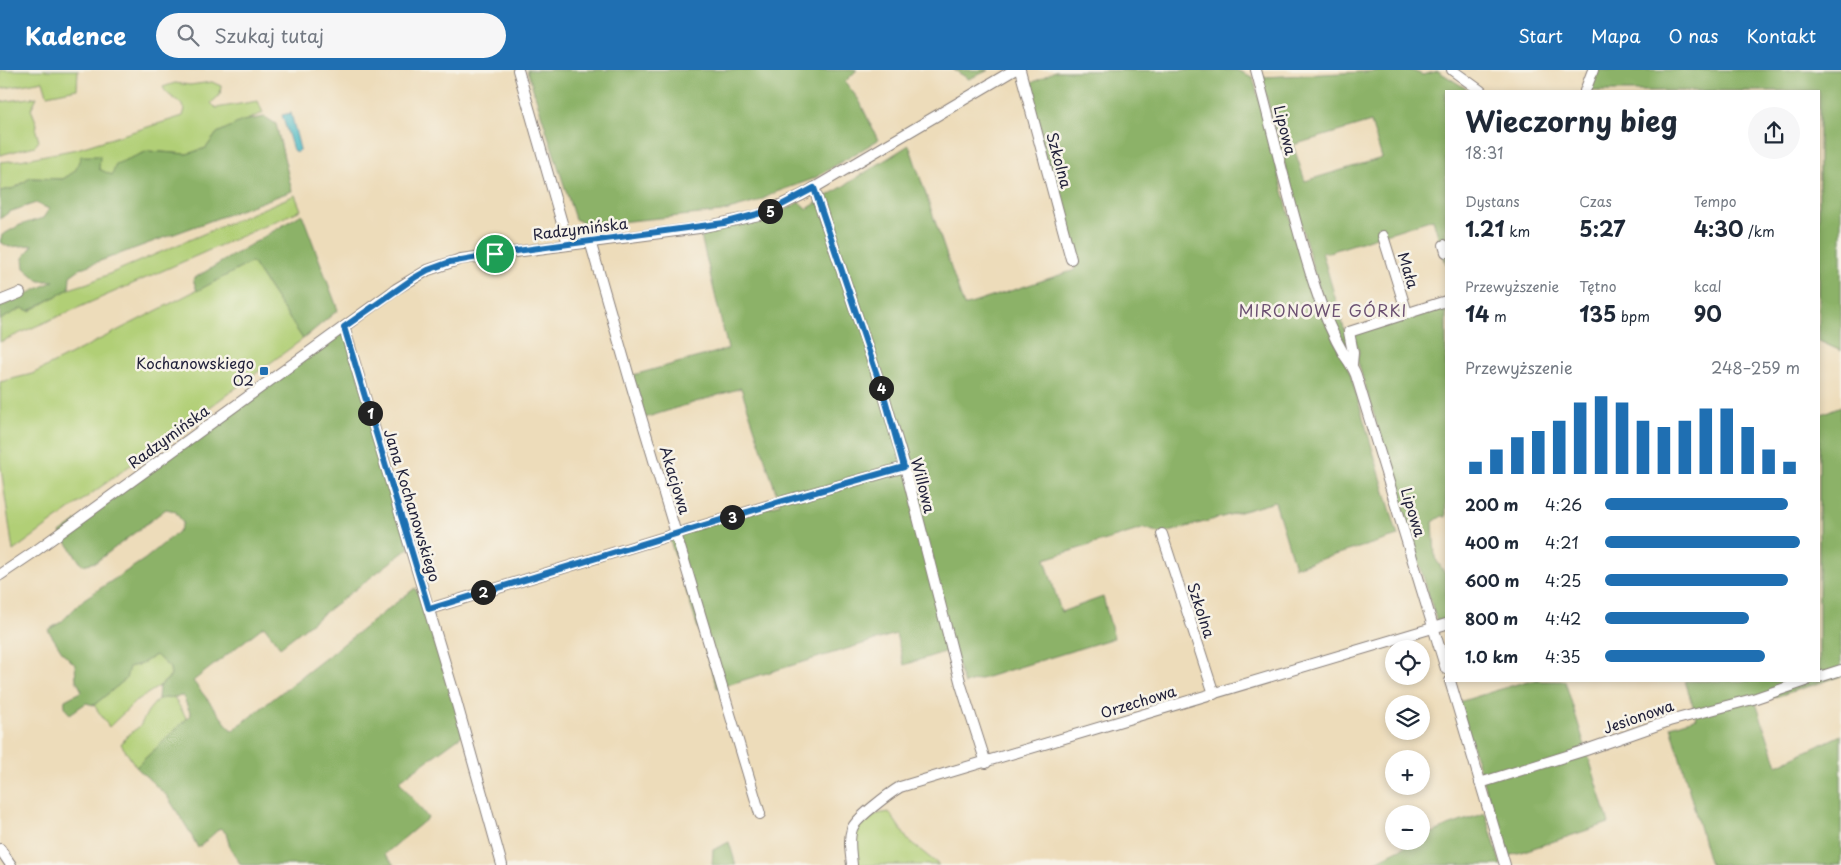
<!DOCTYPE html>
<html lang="pl">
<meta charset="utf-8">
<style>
body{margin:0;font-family:"Playpen Sans",sans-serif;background:#f6f6f7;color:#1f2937;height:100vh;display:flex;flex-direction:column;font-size:19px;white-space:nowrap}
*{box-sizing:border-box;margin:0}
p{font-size:16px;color:#747a83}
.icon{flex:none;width:28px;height:28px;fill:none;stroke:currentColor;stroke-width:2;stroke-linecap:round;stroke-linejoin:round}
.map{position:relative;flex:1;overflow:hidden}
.drawer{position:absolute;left:1445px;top:20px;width:375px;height:592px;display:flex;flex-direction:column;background:#fff;border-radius:0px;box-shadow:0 2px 8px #0003}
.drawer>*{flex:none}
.fabs{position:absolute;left:1385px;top:570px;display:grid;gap:10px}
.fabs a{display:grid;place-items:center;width:45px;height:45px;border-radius:50%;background:#fff;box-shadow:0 2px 8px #0003;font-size:25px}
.pin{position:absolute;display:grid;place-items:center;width:42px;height:42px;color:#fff;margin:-21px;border:2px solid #fff;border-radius:50%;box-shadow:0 1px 5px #0007}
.km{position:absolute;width:25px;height:25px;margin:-12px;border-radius:50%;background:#222;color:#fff;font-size:14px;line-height:25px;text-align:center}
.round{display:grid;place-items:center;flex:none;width:52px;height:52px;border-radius:26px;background:#f6f6f7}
.summary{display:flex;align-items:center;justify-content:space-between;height:85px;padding:0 20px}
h1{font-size:28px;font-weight:700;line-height:38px}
.stats{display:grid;grid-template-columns:repeat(3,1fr);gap:8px;height:85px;padding:5px 20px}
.stats div{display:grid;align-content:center}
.stats b{font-size:21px;font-weight:700}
.stats small{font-size:14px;font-weight:400}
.stats p{font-size:14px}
.chart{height:140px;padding:10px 20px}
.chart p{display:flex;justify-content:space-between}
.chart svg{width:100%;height:90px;margin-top:5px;stroke:#1f6fb2;stroke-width:6}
ul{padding:0 20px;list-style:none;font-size:16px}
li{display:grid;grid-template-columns:80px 60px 1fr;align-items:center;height:38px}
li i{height:12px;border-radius:6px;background:#1f6fb2}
header{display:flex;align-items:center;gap:30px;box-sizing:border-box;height:70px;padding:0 25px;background:#1f6fb2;color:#fff}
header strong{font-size:24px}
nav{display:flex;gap:28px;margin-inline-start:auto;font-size:18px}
.search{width:350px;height:45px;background:#f6f6f7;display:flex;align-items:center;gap:12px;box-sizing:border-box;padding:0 18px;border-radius:28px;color:#747a83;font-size:19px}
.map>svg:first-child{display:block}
.green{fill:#b1cf76;stroke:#6a7858}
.forest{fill:#8cb267;stroke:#576a51;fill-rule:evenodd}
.water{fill:#4bb9c4;stroke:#366e80}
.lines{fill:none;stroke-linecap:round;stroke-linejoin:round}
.minor-casing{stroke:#887f7a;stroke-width:12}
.minor{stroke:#fff;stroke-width:10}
.route-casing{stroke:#fff;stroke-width:10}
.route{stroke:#1f6fb2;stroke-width:6}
.poi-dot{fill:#1f6fb2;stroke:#f7f3e8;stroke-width:2}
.labels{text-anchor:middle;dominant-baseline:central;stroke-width:5;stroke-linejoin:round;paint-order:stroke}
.street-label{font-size:15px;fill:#22223b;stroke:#f7f3e8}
.poi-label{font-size:15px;fill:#22223b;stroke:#f7f3e8;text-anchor:end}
.neighbourhood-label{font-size:16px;letter-spacing:1px;fill:#6c5172;stroke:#f7f3e8}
</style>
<header>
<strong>Kadence</strong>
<div class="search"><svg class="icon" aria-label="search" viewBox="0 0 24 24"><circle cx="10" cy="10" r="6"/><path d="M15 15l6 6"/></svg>Szukaj tutaj</div>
<nav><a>Start</a><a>Mapa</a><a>O nas</a><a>Kontakt</a></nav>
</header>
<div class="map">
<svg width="1841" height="795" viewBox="0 0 1841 795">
<rect width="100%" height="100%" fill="#f7f3e8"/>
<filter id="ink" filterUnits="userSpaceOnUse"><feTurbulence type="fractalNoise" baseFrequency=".02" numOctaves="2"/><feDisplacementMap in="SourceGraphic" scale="10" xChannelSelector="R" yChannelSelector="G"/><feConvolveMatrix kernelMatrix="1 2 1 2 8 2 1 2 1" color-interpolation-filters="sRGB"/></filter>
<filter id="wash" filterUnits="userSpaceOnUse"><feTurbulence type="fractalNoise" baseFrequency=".0096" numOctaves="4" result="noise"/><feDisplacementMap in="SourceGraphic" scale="20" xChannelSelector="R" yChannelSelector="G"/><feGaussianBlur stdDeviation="1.12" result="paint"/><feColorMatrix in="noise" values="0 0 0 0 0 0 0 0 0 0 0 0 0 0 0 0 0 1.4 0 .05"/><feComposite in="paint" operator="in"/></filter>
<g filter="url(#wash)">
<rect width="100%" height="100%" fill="#eddcba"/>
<!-- green -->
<g class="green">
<path d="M0,0H78L77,19L47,25L43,11L0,19Z"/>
<path d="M212,12L221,16L220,25L211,33L216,38L258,31L263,43L217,63L206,78L187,84L148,81L112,106L99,99L75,101L63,109L30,108L15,118L0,121V92L20,90L77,79L183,46L185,39C178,28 167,27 163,17L175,13L190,15Z"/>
<path d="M37,27L31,39L37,54L36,61L39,71L35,76L0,85V32Z"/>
<path d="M295,125L301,140L0,272V250L22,237L30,241L69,219L88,213Z"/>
<path d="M252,192L303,269L13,481L0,391V312L32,304Z"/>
<path d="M156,585L170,598L171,606L158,617L136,631L109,657L94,635L126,609L128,597L141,594Z"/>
<path d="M174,627L187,649L136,697L121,674L128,665L140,656L148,641L158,629Z"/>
<path d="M889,742L908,770L939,795H852L854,759L877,744Z"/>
</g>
<!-- forest -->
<g class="forest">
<path d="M527,0H857L845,12L859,30L878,70L813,109L776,122L757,132L721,142L588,155L575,149Z"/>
<path d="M954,0H989L969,9Z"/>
<path d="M1236,0L1253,7L1296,171L1337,276L1350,303L1398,466L1295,497L1275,432L1162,464L1145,458L1045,489L1061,542L1103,527L1114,568L964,614L953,579L904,595L896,564L717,618L669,467L780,434L741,318L638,350L626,307L728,279L700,162C734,157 770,151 799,132L807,139L909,75L964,236L1075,200L1026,16L1055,1Z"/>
<path d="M1401,0H1410L1423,5L1438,1L1470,21H1446V194L1433,149L1326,183L1322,182L1349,276L1345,279L1332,251L1318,216L1263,15L1264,7ZM1371,52L1382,88L1305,111L1293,75Z"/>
<path d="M1592,0H1841V281L1819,271V21H1585Z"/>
<path d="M265,47L276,54L292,121L81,198L70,206L69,219L29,241L22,238L0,250V237L54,211H39L24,198L23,188L33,175L9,177L0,172L2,165L20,155L43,148L49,139L36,133L9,142L0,149V121L15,118L30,108L63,109L75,101L81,86H100L99,99L112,105L116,94L148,81L187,84L206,78L217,63L242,51Z"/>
<path d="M302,144L338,240L303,269L252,192L197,221L193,209Z"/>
<path d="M1446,235V447L1442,446L1433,452L1435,488L1446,505V549L1437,552L1357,289L1359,282L1353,263Z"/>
<path d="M345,259L409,478L280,577L264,556L193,611L232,661L415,518L429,545L464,664L399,711L428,748L385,784L394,795H241L230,778L226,763L220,758L198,778L188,759L167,726L136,697L191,645L183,626L158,629L159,617L171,606L170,598L156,585L141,594L129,597L126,609L94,635L86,633L70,644C66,641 64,636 65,630L82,621L76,610L75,595L63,583L48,560L61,552L84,529L145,489L180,460L183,453L175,441L166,439L96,492L82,495L60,463Z"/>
<path d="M1841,336V606L1756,633L1777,695L1841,665V795H1710L1671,656L1697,648L1685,611H1819V345Z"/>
<path d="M1527,611H1565L1609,753L1509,786L1483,712L1459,632Z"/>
<path d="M1485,743L1501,795H1368L1416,771H1421V768L1448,756Z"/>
<path d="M729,772L736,795H712L713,780Z"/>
</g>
<!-- water -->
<path class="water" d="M291,43L300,79L297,83L293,80L282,45Z"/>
</g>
<g filter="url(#ink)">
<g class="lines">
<!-- minor casing -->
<g class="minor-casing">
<g id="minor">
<path d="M518,0L568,174"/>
<path d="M1020,0L1071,189"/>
<path d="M1256,0C1276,73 1292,148 1316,220C1323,242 1333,266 1345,286C1350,293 1353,297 1356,305L1446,599"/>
<path d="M1452,0L1481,21"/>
<path d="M1585,21L1593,0"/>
<path d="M814,118L885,329L905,397L961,615L986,693"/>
<path d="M1383,166L1407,243"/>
<path d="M590,171L629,307L760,744"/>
<path d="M1444,175L1446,182"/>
<path d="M0,231L20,223"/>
<path d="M344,257L453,620L502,795"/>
<path d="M1352,294L1353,283L1349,262L1446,231"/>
<path d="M1162,464L1214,624"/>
<path d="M0,505L34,482L396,219L428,200L461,189L699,158L759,145L802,125L1014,0"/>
<path d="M429,539L780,432L905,397"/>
<path d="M1819,607L1841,600"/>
<path d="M1450,611L1505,795"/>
<path d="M1480,713L1586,680L1669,651L1753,629L1806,611"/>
<path d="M0,779L11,795"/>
<path d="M852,795C851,784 848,770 852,759C855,749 890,723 900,717L1446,554"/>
</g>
</g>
<!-- minor -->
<use href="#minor" class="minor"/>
</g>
</g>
<g class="lines" filter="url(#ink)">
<!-- route casing -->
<g class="route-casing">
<path id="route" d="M814,118L885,329L904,397L780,432L429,539L344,257L414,208L428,200L450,192L495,184L724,153L772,140Z"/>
</g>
<!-- route -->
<use href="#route" class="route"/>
</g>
<!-- markers -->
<rect class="poi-dot" x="259" y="296" width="10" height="10" rx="2.5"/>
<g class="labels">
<!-- street labels -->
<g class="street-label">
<text transform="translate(1286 60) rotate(76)">Lipowa</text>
<text transform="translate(1060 90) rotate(75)">Szkolna</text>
<text transform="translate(580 158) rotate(-7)">Radzymińska</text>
<text transform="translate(1409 200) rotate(73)">Mała</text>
<text transform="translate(168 366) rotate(-36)">Radzymińska</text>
<text transform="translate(676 410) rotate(73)">Akacjowa</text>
<text transform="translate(924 415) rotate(76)">Willowa</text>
<text transform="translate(413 435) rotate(73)">Jana Kochanowskiego</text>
<text transform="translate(1414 442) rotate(73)">Lipowa</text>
<text transform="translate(1202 540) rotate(72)">Szkolna</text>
<text transform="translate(1138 631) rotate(-17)">Orzechowa</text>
<text transform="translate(1638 646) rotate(-19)">Jesionowa</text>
</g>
<!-- poi labels -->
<g class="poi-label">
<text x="254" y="292">Kochanowskiego<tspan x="254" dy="17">02</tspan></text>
</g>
<!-- neighbourhood labels -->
<g class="neighbourhood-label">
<text x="1323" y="240">MIRONOWE GÓRKI</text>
</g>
</g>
</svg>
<div class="fabs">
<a><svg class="icon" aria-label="locate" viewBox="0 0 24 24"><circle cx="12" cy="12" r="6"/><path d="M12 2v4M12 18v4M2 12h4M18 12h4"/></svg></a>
<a><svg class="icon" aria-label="layers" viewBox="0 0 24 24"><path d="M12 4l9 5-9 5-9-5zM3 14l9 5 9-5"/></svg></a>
<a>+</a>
<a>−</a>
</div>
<div class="pin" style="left:495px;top:184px;background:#1e9e55"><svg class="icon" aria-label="arrive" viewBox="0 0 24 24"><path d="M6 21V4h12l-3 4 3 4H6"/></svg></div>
<b class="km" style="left:370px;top:343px">1</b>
<b class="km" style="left:483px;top:522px">2</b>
<b class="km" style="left:732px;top:447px">3</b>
<b class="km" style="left:881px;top:318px">4</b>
<b class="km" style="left:770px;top:141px">5</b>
<section class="drawer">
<div class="summary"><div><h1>Wieczorny bieg</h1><p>18:31</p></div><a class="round"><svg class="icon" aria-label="share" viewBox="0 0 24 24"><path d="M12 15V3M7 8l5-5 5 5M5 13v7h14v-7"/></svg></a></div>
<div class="stats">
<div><p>Dystans</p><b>1.21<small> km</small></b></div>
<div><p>Czas</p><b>5:27</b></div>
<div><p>Tempo</p><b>4:30<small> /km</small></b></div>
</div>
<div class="stats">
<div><p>Przewyższenie</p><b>14<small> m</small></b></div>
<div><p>Tętno</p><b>135<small> bpm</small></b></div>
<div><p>kcal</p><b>90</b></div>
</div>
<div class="chart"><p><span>Przewyższenie</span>248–259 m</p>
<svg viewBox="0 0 160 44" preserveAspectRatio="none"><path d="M5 44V38M15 44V32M25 44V26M35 44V23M45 44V18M55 44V9M65 44V6M75 44V9M85 44V18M95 44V21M105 44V18M115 44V12M125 44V12M135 44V21M145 44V32M155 44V38"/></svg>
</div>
<ul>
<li><b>200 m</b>4:26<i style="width:94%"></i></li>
<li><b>400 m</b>4:21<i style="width:100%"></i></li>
<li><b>600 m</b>4:25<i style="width:94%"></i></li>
<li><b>800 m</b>4:42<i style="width:74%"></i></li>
<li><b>1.0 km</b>4:35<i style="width:82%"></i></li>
</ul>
</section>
</div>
